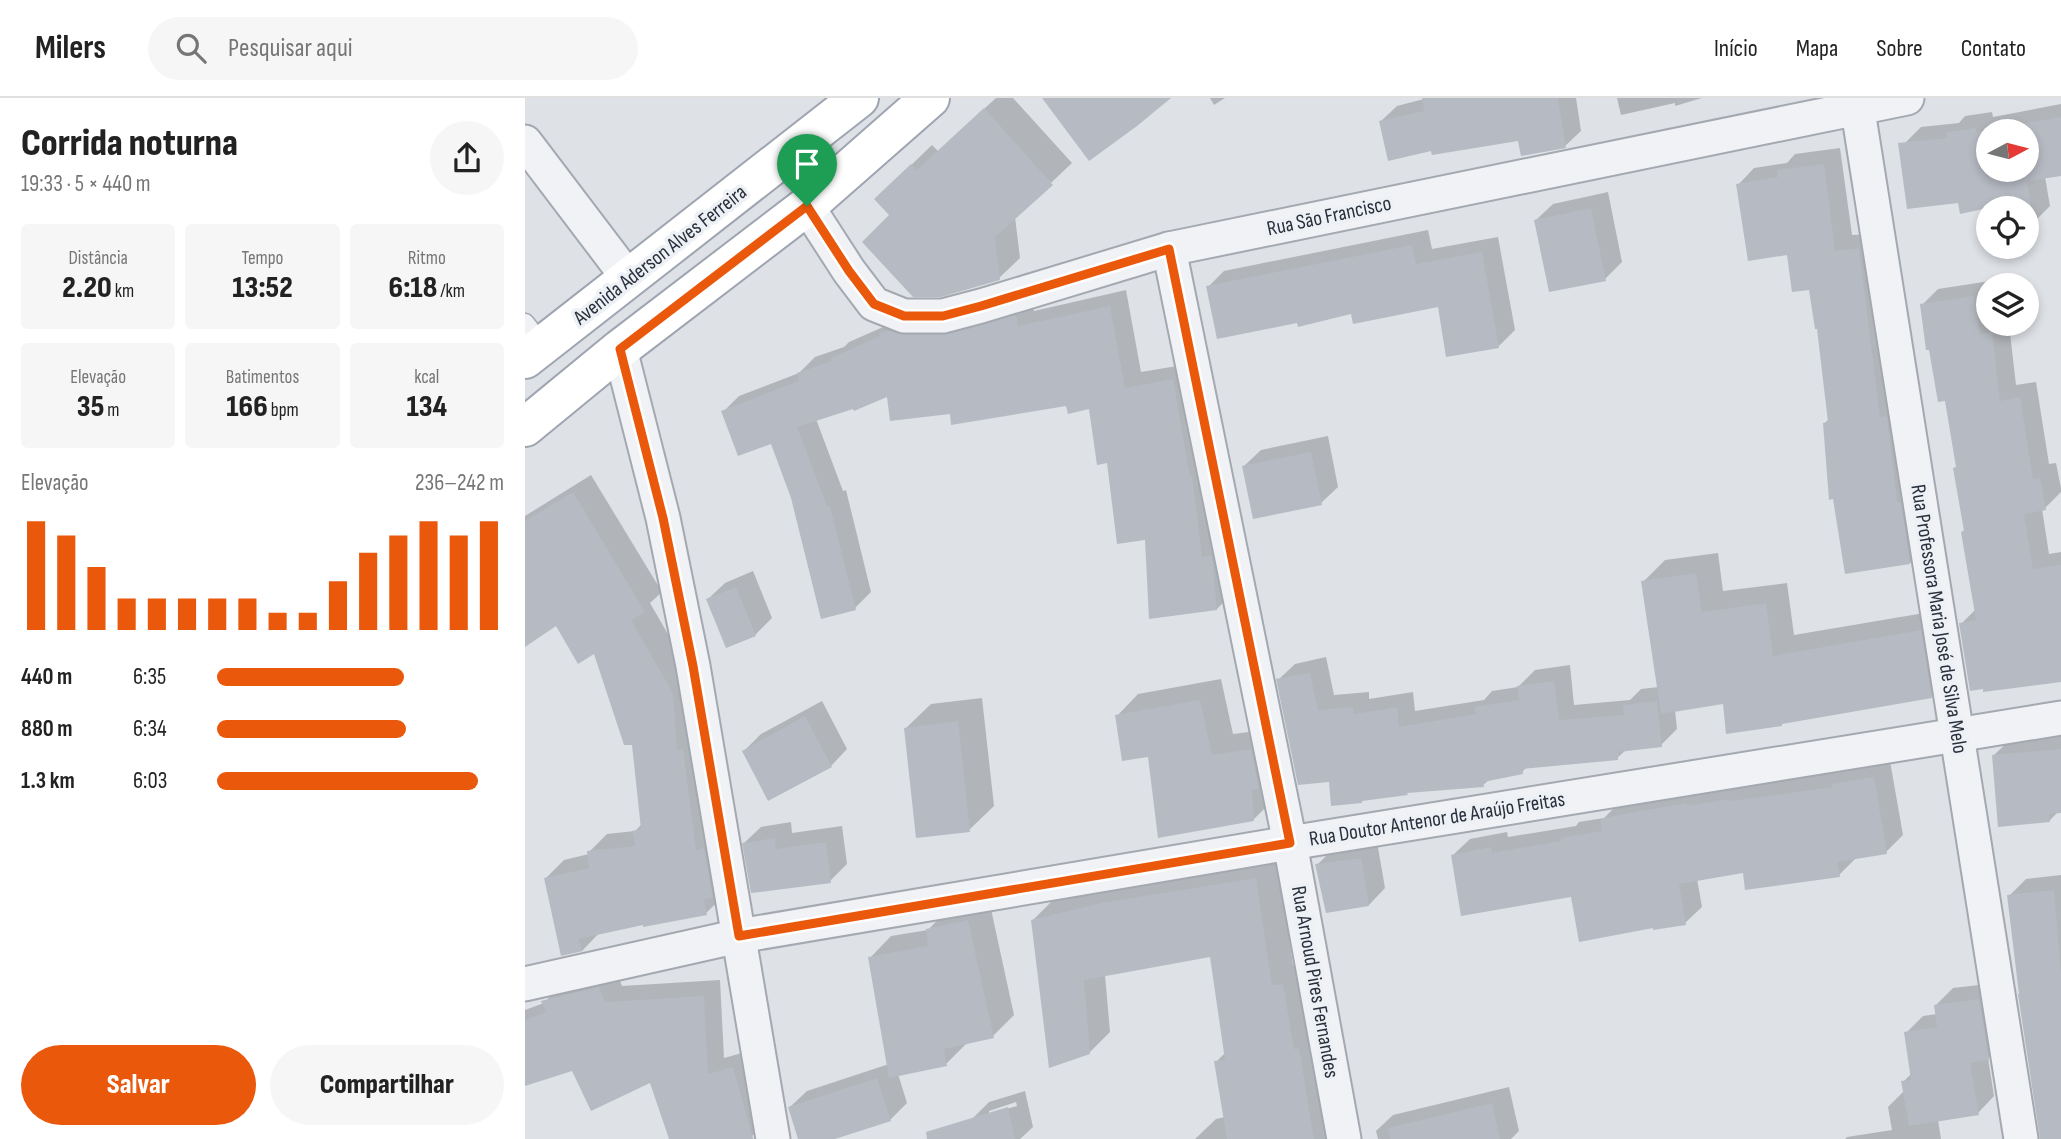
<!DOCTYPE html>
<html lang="pt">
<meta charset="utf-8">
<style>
body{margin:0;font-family:"Sofia Sans Condensed",sans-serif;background:#f6f6f6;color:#222;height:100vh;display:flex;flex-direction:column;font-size:26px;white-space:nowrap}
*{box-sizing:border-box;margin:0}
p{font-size:23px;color:#767676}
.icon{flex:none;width:38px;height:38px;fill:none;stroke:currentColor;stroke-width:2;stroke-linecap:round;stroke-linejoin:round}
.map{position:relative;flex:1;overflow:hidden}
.panel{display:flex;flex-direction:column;background:#fff;width:525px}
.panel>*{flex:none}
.needle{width:46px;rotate:83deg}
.tools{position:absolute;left:1451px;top:21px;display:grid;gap:14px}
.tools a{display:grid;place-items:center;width:63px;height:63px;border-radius:50%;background:#fff;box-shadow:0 4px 10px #0003;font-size:35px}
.pin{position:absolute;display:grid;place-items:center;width:60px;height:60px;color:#fff;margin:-72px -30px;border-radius:50% 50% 50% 0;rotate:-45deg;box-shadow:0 0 7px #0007}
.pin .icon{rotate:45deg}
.round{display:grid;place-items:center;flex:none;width:74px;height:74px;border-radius:37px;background:#f6f6f6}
.headline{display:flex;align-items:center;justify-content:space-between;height:119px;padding:0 21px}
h1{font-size:38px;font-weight:800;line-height:52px}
.stats{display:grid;grid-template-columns:repeat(3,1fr);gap:10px;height:119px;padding:7px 21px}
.stats div{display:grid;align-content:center;border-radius:7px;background:#f6f6f6;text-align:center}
.stats b{font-size:30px;font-weight:800}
.stats small{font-size:19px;font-weight:400}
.stats p{font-size:19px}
.chart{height:196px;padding:14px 21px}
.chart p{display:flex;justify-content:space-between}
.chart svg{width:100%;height:126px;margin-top:7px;stroke:#ea580c;stroke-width:6}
.primary-button{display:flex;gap:14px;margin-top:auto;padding:14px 21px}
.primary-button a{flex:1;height:80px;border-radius:42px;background:#ea580c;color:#fff;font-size:28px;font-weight:800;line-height:80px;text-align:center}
.primary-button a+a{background:#f6f6f6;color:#222}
ul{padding:0 21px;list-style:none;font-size:23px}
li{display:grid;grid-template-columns:112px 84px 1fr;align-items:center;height:52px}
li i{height:18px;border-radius:9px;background:#ea580c}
header{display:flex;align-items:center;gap:42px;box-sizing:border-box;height:98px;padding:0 35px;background:#fff;border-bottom:2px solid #e0e0e0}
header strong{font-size:33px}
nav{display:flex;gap:38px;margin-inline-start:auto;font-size:24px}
.search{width:490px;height:63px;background:#f6f6f6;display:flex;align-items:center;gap:18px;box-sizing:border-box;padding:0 24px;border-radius:38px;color:#767676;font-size:26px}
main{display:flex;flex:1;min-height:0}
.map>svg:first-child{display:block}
.shadow{fill:#0003;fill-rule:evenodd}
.building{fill:#b6bac3;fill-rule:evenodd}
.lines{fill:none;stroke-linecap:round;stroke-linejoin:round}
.lane-casing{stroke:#a4a8b0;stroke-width:21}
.street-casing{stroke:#a4a8b0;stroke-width:37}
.primary-casing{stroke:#9ea5b1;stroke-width:42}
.lane{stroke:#f0f2f5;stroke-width:18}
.street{stroke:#f0f2f5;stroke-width:33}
.primary{stroke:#fff;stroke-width:38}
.route-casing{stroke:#fff;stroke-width:14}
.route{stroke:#ea580c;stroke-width:9}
.labels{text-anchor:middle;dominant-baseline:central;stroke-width:7;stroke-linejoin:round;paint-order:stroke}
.street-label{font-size:21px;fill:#292f3c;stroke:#edf0f4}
</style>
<header>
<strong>Milers</strong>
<div class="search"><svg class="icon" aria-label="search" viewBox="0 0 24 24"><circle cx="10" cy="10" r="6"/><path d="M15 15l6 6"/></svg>Pesquisar aqui</div>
<nav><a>Início</a><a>Mapa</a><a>Sobre</a><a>Contato</a></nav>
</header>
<main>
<section class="panel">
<div class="headline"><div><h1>Corrida noturna</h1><p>19:33 · 5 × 440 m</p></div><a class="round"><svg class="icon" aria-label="share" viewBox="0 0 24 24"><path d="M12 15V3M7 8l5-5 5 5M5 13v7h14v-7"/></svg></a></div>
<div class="stats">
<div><p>Distância</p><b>2.20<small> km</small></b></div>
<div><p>Tempo</p><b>13:52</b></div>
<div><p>Ritmo</p><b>6:18<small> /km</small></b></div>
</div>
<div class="stats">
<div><p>Elevação</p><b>35<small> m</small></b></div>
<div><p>Batimentos</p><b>166<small> bpm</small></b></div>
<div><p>kcal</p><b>134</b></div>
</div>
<div class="chart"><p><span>Elevação</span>236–242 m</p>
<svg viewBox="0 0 160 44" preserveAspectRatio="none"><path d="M5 44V6M15 44V11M25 44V22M35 44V33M45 44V33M55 44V33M65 44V33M75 44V33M85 44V38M95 44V38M105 44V27M115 44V17M125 44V11M135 44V6M145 44V11M155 44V6"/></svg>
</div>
<ul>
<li><b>440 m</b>6:35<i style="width:65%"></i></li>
<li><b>880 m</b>6:34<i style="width:66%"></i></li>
<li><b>1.3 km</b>6:03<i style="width:91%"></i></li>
</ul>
<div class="primary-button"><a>Salvar</a><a>Compartilhar</a></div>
</section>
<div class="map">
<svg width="1536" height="1041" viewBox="0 0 1536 1041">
<rect width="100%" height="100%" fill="#dee1e6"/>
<!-- shadow -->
<g class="shadow">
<path d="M471,0H488L547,65L490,119L495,160L474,180L366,117L351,101L407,47L413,53Z"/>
<path d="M685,0H700L689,7Z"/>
<path d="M898,0H1051L1056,33L1040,48L995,41L908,51L856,23L872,8L899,1Z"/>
<path d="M1092,0H1177L1150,8V5L1096,17Z"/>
<path d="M1536,6V76L1520,79L1525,108L1508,125L1502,126V110H1475L1474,108L1435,103L1380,45L1396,29L1434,25L1440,18L1467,14L1468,19ZM1463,33H1502V72H1463Z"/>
<path d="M1315,50L1327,137L1351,136L1401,448L1385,465L1300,325L1305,320L1293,229L1285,190L1263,155L1213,87L1229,70L1262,65L1270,56Z"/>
<path d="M1083,94L1097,164L1080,181L1011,122L1028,106Z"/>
<path d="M903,132L907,151L973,139L990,232L974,248L914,207L827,214L774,223L683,189L699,173Z"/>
<path d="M1465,183V187H1463V226H1484L1491,287L1511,284L1524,366L1531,365L1536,390V394L1520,410L1517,411L1524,456L1536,454V582L1508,586L1436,526L1451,511L1437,434L1440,431L1433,367L1422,301L1397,207L1413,191Z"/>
<path d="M601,192L616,274L664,266L708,494L692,511L621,440L584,363L566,309L543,306L426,314L363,296L291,321L318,393L321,392L346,494L330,510L268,399L247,344L198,314L214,298L274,275L290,259L319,249L324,244L365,226L507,202L509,213Z"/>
<path d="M803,338L813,389L796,405L719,368L736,352Z"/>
<path d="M66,377L137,494L125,505L166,576L200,797L181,815L75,834L58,852L37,856L21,780L39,762L64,756V754L82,736L110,733L117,726L108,645L70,554L32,525L0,546V418Z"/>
<path d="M1193,455L1198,493L1262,485L1269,537L1417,512L1427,577L1406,598L1199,604L1150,612L1152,631L1136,647L1101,652L1092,660L1002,669L997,674L965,681L958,687L884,693L839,701L805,682L753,582L770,566L801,559L809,597L844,594V601L888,594L890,613L959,602L967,593L993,589L1010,572L1045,567L1049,607L1105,602L1116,591L1134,589L1118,484L1140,462Z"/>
<path d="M228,473L247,520L230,537L183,501L200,485Z"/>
<path d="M696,581L708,636L747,631L750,700L728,722L624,657L592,618L613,596Z"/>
<path d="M457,600L469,708L444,732L381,630L406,606Z"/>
<path d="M297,603L322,651L306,668L219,653L236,636Z"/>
<path d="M1536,636V713L1533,714L1524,723L1469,657L1486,641Z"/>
<path d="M1365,663L1378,737L1361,754L1331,760L1314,777L1220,773L1172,781L1177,809L1160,825L1047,797L928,757L945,741L982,734L983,739L1051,728L1054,724L1079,720L1094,705L1322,673L1326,670Z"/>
<path d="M266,724L267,735L317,728L322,766L305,783L219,745L236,729Z"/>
<path d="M852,744L860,790L844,807L792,767L809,750Z"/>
<path d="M752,760L768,867L779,866L813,1041H670L691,1021L700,1019L691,964L700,955L686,857L580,877L585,934L564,955L508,822L529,801Z"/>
<path d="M1536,777V1041H1516L1484,798L1501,781Z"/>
<path d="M464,802L489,917L468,938L442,945L421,966L373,976L382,1005L365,1022L304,1041H275L265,1009L282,993L364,966L345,860L366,838L403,832L424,810Z"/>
<path d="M91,873L97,888L195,882L199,960L224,953L244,1021L227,1038L228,1041H145L126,983L48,970L0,987V912L19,905L35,887Z"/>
<path d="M1471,885L1480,944L1463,960L1469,998L1453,1015L1413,1022L1416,1041H1320L1322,1039L1367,1032L1363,1009L1379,993L1378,984L1387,975L1381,935L1398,918L1412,916L1411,907L1428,890Z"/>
<path d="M984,989L994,1033L986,1041H853L851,1033L868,1017Z"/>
<path d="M500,993L508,1029L495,1041H453L447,1021L464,1004ZM491,1004L492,1008L464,1016V1013Z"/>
</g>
<!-- building -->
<g class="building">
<path d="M517,0H646L612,28L564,63Z"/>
<path d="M897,0H1033L1041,50L996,58L993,43L907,57L906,53L863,63L854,23L899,13Z"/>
<path d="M459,10L528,87L470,139L475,182L416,199H388L337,144L364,117L349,101L386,66L392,72Z"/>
<path d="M1536,19V78L1502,83L1509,126L1502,128V110H1463L1435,116L1433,105L1382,111L1373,45L1422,40L1421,34L1451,30V34ZM1463,33H1502V72H1463Z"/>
<path d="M1299,66L1310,153L1334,150L1355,319L1362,318L1372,404H1376L1385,466L1320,476L1308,401L1304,402L1298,325L1303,324L1292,231H1290L1284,192L1267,194L1262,157L1223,163L1211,86L1253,79L1252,72Z"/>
<path d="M1066,110L1081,183L1024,194L1009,122Z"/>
<path d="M887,147L891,166L957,154L974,250L921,259L913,209L828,226L826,216L773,229L772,225L692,241L681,188Z"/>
<path d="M1449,198L1455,236L1467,234L1475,303L1495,299L1508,381L1515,380L1521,412L1499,416L1508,471L1536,467V584L1458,594V591L1445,593L1434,525L1451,522L1436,434L1439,433L1428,370L1431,369L1420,303L1413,304L1404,252H1401L1395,206Z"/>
<path d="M585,208L600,290L648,281L665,379L667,378L677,459L687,458L692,512L624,521L620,442L592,446L582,365L572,367L564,311L543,316L541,308L426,327L425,316L365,323L362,299L329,313L328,311L272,329L302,408H305L331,512L296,521L266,400L246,346L213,358L196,313L274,283L272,275L307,263L306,260L355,238L354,235L365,233L379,237H418L491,217L493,228Z"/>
<path d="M786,354L797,407L728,421L717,368Z"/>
<path d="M48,394L120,514L106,522L148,595L152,652L158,651L171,752L179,750L188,800L179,801L182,817L118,829V827L53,841L58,853L36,858L19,780L64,770L62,753L110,748L107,733L116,731L107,647H99L69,556L53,566L31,528L0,549V423Z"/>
<path d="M1171,475L1177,514L1241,505L1248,558L1396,532L1407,600L1257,626V628L1201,636L1198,606L1136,616L1116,483Z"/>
<path d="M211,489L231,538L201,550L181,501Z"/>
<path d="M785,575L793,612L828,609L829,616L872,609L874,629L951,616L949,609L994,602L992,588L1029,583L1034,622L1099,617L1098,607L1132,603L1137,649L1093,654V662L997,671L998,676L958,684L959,689L882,695L883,697L837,703V705L806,708L804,684L773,687L751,581Z"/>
<path d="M675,602L687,657L726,651L734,691L727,692L729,723L633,740L623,659L597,663L590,617Z"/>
<path d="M280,618L307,669L243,703L217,653Z"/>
<path d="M433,623L445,734L391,740L379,630Z"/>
<path d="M1536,651V715L1524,716L1525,724L1473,729L1467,657Z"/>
<path d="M1349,679L1362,756L1312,764L1315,779L1220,792L1218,775L1154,786L1161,827L1128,832V830L1054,844L1046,799L936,818L926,757L966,749L967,755L1036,743L1035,740L1077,733L1075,721L1115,713L1162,705V708L1204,701V703L1258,696L1307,689V686Z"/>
<path d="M250,740L251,751L301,744L306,785L226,795L217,745Z"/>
<path d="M836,760L844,808L801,815L790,766Z"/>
<path d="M731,780L747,887L758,886L769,951L774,950L789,1041H702L689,963L700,962L685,859L559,882L565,956L524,970L506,822L576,805Z"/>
<path d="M1529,792L1536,875V1041H1515L1493,896H1494L1482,797Z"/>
<path d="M443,822L469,940L419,951L422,968L364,980L343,859L403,848L401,831Z"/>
<path d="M74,889L80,904L179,898L183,976L208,969L228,1041H144L125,985L66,1013L47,973L0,988V922L21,914L16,903Z"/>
<path d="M1454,901L1464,962L1445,965L1454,1017L1384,1028L1376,983L1386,982L1379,934L1412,929L1409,907Z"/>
<path d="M352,980L366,1023L310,1041H273L263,1009Z"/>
<path d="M967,1005L975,1041H865L863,1030Z"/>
<path d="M483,1009L490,1041H402L401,1034Z"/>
</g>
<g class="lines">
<!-- lane casing -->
<g class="lane-casing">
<path id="lane" d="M0,225L18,248"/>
</g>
<!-- street casing -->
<g class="street-casing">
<g id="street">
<path d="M1331,0L1496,1041"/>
<path d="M0,44L104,181"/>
<path d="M282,108L324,173L349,206L379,218H418L456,208L644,151L1382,0"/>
<path d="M644,151L765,745L819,1041"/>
<path d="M95,251L138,420L168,568L248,1041"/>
<path d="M0,886L214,838L765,745L1536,620"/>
</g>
</g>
<!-- primary casing -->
<g class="primary-casing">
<g id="primary">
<path d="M0,261L334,0"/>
<path d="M0,329L95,251L282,108L405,0"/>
</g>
</g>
<!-- lane -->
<use href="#lane" class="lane"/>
<!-- street -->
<use href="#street" class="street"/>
<!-- primary -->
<use href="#primary" class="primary"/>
</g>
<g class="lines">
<!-- route casing -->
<g class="route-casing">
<path id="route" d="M282,108L324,173L349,206L379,218H418L456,208L644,151L765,745L214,838L168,568L138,420L95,251Z"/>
</g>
<!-- route -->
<use href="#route" class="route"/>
</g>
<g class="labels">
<!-- street labels -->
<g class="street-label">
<text transform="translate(804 118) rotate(-12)">Rua São Francisco</text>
<text transform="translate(135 157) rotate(-38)">Avenida Aderson Alves Ferreira</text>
<text transform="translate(1414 521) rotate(81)">Rua Professora Maria José de Silva Melo</text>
<text transform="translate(912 721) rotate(-9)">Rua Doutor Antenor de Araújo Freitas</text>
<text transform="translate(790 884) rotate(80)">Rua Arnoud Pires Fernandes</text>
</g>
</g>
</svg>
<div class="tools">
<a><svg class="needle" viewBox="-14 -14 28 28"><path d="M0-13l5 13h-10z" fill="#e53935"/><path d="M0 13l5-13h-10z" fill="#767676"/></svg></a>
<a><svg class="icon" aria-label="locate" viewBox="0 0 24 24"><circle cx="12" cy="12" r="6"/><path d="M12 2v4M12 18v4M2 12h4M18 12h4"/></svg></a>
<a><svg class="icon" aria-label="layers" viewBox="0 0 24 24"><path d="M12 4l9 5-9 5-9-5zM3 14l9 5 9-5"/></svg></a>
</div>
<div class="pin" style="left:282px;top:108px;background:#1e9e55"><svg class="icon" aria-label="arrive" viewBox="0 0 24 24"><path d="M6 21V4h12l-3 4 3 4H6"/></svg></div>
</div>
</main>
